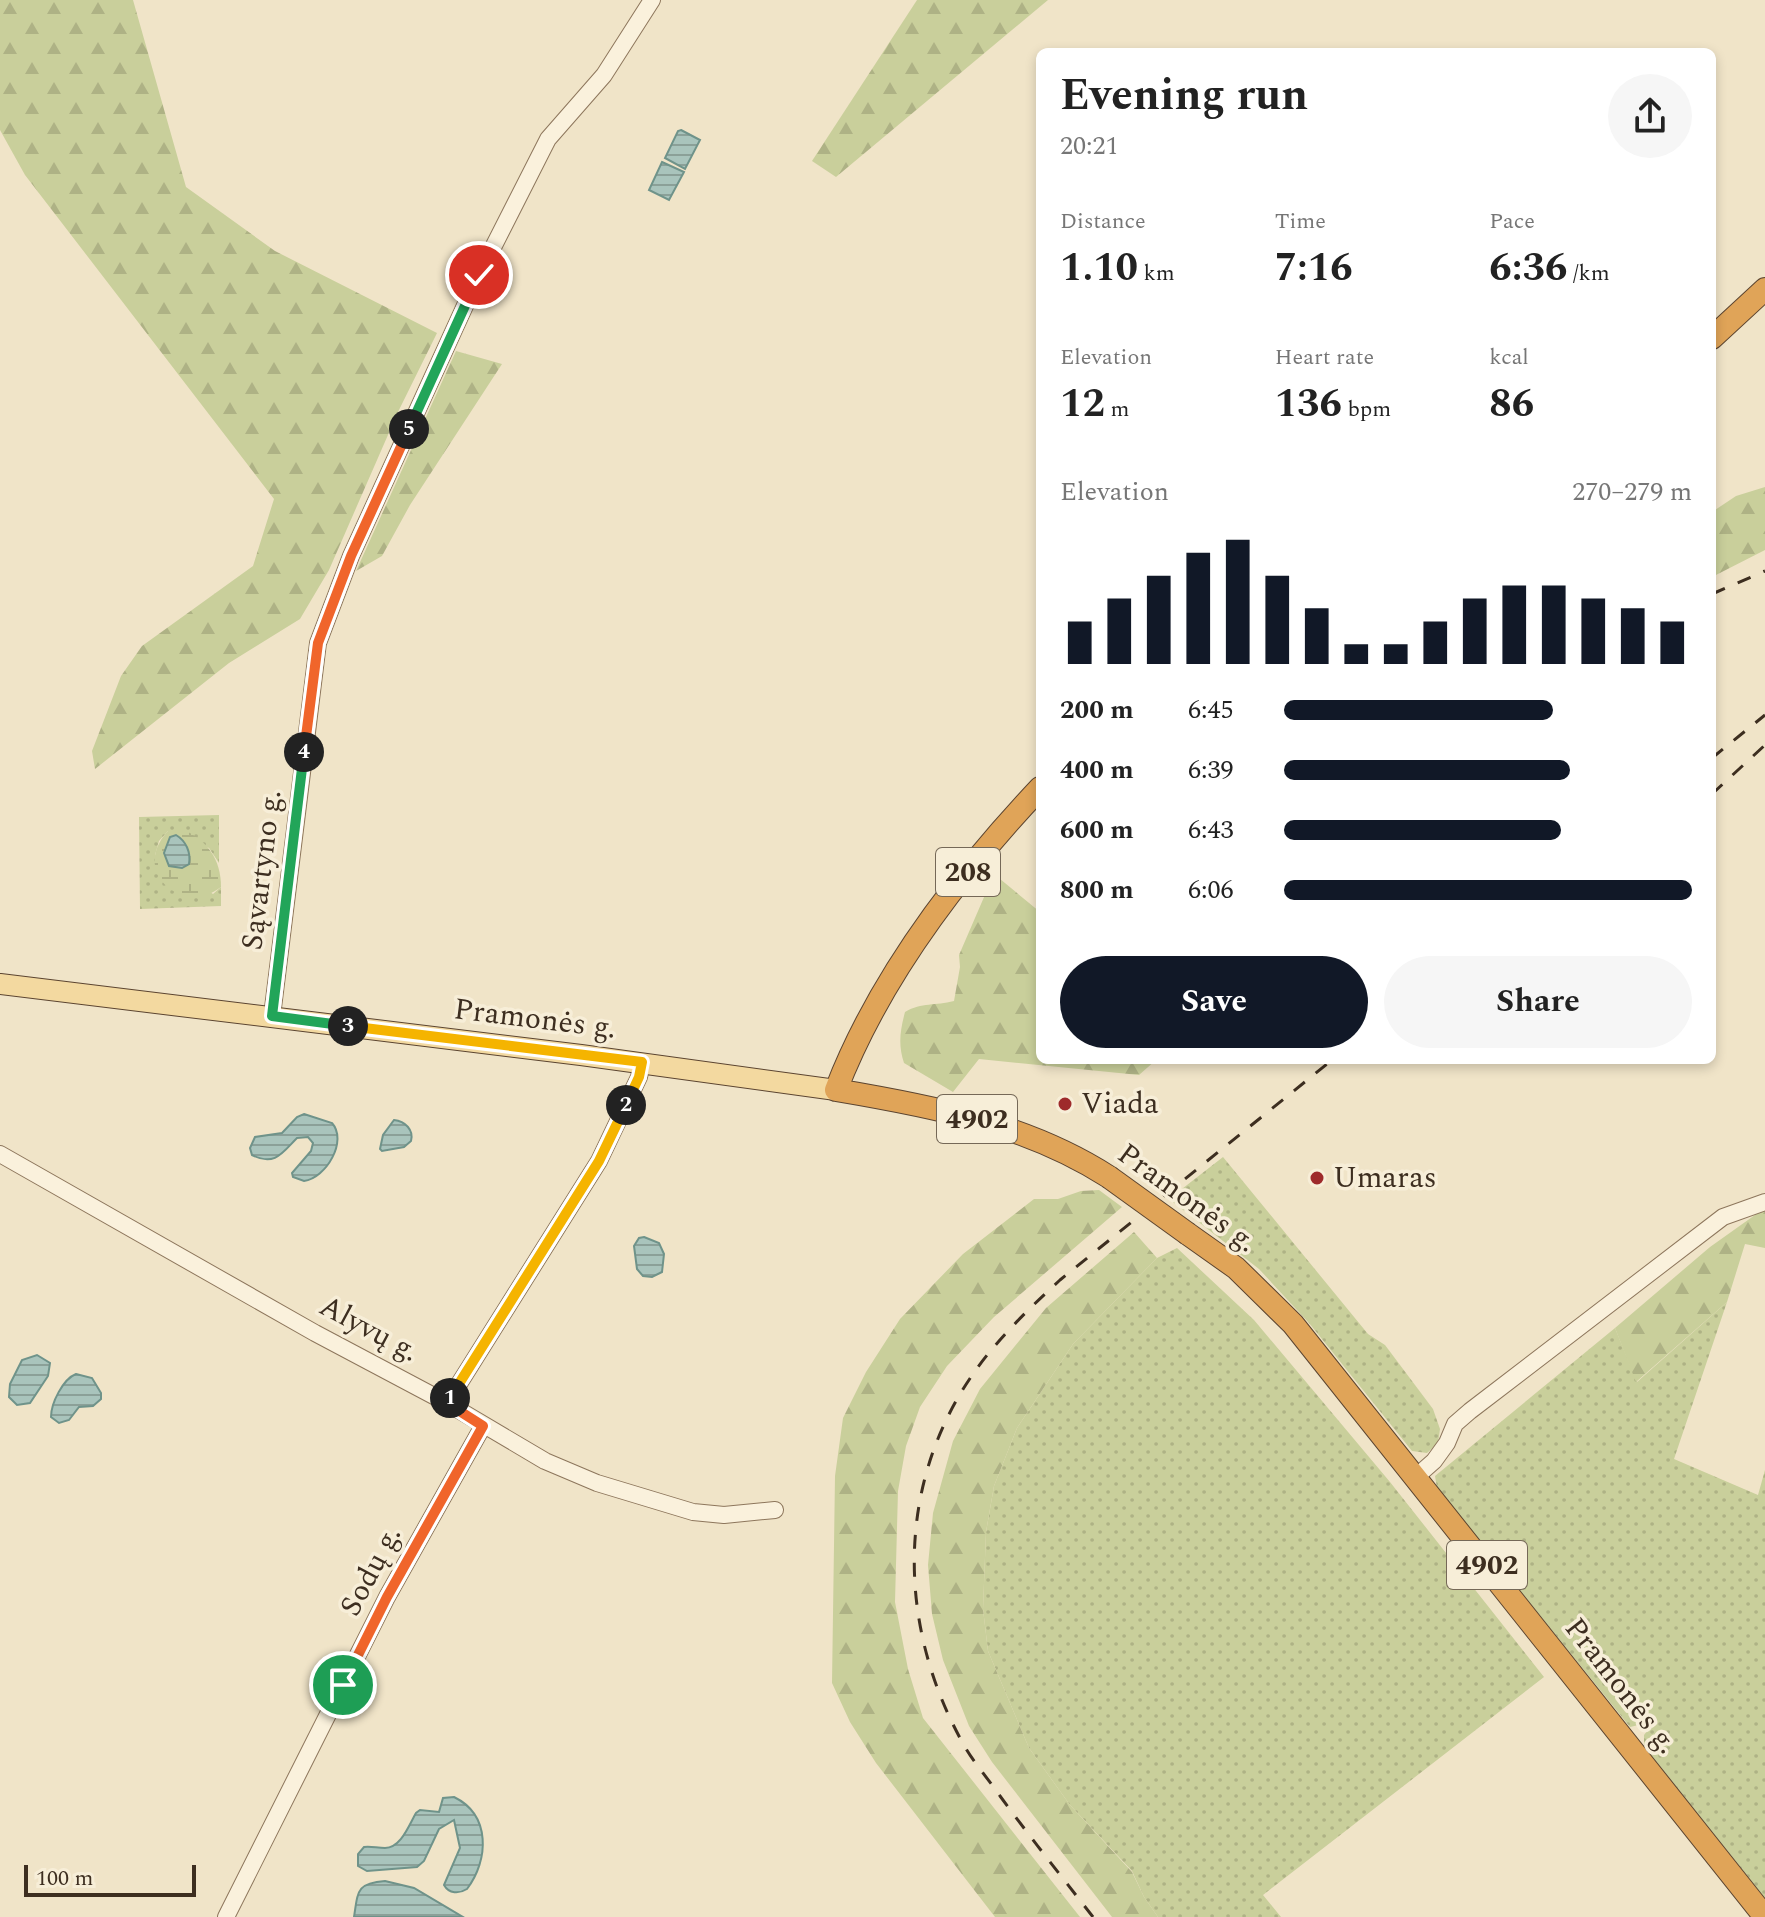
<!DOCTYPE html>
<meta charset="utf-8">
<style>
body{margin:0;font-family:Spectral,serif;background:#f6f6f6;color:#222;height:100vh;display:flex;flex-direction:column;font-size:30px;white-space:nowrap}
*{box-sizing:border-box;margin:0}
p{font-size:26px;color:#767676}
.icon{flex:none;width:44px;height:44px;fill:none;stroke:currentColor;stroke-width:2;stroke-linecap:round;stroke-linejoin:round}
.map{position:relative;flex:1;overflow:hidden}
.side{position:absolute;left:1036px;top:48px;width:680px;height:1016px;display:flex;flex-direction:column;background:#fff;border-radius:12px;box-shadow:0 4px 12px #0003}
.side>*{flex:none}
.scale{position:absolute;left:24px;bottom:20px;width:172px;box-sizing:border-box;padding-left:8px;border:4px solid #3d2e20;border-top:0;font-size:22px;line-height:28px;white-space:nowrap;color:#3d2e20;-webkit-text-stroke:6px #f7eed8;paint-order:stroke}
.pin{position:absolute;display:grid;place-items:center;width:68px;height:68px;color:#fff;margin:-34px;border:4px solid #fff;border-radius:50%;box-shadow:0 2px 8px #0007}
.km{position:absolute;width:40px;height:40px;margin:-20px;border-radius:50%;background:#222;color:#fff;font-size:22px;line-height:40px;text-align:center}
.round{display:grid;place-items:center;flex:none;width:84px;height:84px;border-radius:42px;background:#f6f6f6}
.summary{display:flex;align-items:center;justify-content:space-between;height:136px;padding:0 24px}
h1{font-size:44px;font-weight:700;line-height:60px}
.figures{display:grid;grid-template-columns:repeat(3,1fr);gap:12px;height:136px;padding:8px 24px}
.figures div{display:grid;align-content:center}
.figures b{font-size:40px;font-weight:700}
.figures small{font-size:22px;font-weight:400}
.figures p{font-size:22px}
.chart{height:224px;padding:16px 24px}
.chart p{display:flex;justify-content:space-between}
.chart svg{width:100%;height:144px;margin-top:8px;stroke:#111827;stroke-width:6}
.cta{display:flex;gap:16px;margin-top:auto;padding:16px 24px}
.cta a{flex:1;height:92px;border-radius:48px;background:#111827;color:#fff;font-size:32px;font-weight:700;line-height:92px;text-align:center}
.cta a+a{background:#f6f6f6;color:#222}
ul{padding:0 24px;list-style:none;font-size:26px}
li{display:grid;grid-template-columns:128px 96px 1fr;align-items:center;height:60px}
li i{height:20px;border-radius:10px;background:#111827}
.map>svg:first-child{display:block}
.grass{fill:url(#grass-dots)}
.forest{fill:url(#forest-firs)}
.wetland{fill:url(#wetland-marsh)}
.water{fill:url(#water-rules);stroke:#6f938a;stroke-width:2}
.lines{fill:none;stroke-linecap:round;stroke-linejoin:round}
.minor-casing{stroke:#8d765c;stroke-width:18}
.major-casing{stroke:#5b4430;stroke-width:22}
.highway-casing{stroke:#5b4430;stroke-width:24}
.minor{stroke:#faf1dc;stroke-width:16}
.major{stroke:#f3d9a0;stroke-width:20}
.highway{stroke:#e0a458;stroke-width:22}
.rail{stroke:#3d2e20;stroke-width:3;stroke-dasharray:14 14;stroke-linecap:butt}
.highway-bridge-casing{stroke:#5b4430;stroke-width:24;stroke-linecap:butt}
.highway-bridge{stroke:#e0a458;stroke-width:22}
.split-1-casing{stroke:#fff;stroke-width:16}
.split-2-casing{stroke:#fff;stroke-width:16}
.split-3-casing{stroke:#fff;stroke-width:16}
.split-4-casing{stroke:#fff;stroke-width:16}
.split-5-casing{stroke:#fff;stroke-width:16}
.split-6-casing{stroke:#fff;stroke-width:16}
.split-1{stroke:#f0652b;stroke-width:10}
.split-2{stroke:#f5b400;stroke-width:10}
.split-3{stroke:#f5b400;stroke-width:10}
.split-4{stroke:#22a559;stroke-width:10}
.split-5{stroke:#f0652b;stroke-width:10}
.split-6{stroke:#22a559;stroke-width:10}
.poi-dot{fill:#9e2a2b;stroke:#f7eed8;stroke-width:3}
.labels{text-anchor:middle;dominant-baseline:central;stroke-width:7;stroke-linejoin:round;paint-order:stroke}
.shield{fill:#f7eed8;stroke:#756857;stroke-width:2}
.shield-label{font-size:28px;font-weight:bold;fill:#3d2e20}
.street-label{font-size:30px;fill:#3d2e20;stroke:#f7eed8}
.poi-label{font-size:30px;fill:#3d2e20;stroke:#f7eed8;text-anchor:start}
</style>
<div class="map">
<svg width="1765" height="1917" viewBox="0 0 1765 1917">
<defs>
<pattern id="grass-dots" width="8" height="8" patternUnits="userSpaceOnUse" patternTransform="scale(2)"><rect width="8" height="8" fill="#c9cf9b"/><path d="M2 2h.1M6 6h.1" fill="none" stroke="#aeb285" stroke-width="1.8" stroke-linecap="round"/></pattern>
<pattern id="forest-firs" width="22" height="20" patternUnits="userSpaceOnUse" patternTransform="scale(2)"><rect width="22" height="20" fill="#c9cf9b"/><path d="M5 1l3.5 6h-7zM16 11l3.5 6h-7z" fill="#aeb285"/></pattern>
<pattern id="wetland-marsh" width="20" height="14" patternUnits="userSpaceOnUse" patternTransform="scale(2)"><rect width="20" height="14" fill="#c9cf9b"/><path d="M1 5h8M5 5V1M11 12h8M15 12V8" fill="none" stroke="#aeb285"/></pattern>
<pattern id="water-rules" width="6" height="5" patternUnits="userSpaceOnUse" patternTransform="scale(2)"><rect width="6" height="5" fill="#a9c4bc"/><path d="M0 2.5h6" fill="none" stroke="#8ba098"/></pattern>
</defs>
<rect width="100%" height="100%" fill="#f0e4c8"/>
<!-- grass -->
<g class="grass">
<path d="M219,815V863L209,848L168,831L159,841L155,855L213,894L221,887V906L140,909L139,817Z"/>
<path d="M1223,1157L1368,1334L1385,1345L1433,1409L1440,1429L1438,1443L1427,1453L1412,1451L1309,1323L1259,1269L1169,1199Z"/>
<path d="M1177,1248L1254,1320L1390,1482L1544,1677L1263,1895L1281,1917H1158L1144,1897L1132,1871L1070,1805L1029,1748L988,1651L983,1609L986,1532L994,1486L1017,1428L1073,1344L1157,1258Z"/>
<path d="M1727,1302L1674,1459L1758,1495L1765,1470V1898L1644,1746V1735L1656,1720L1651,1714L1643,1724L1630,1727L1437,1488L1435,1476L1615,1328L1637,1382Z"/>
</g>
<!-- forest -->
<g class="forest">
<path d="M0,0H133L186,187L275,251L437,333L398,412L329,570L300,619L229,663L95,769L92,751L121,676L142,646L253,566L274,499L25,175L0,130Z"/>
<path d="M917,0H1048L836,177L812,161Z"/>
<path d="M456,351L502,364L410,505L382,556L356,571Z"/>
<path d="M1765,487V550L1712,577V512L1736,496Z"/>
<path d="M994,874L1040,912V1060H1156L1139,1075L979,1059L953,1092L904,1063C898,1045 900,1031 905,1012C922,1002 935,1006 954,1001L960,967L959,955Z"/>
<path d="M1099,1190L1122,1207L994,1317L947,1366L920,1407L906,1446L898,1491L895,1602L908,1669L923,1718L1080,1917H995L876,1763L850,1722L832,1683L835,1476L843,1418L866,1372L900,1319L963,1254L1034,1199H1058L1081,1191Z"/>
<path d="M1762,1210L1765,1211V1248L1745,1244L1727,1302L1636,1382L1615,1328L1710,1247Z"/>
<path d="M1134,1232L1157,1258L1073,1344L1017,1428L994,1486L986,1532L983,1609L988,1651L1029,1748L1070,1805L1132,1872L1144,1897L1158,1917H1112L992,1762L969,1726L943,1660L932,1614L928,1565L933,1513L953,1441L980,1389L1046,1308Z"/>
</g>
<!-- wetland -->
<path class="wetland" d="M182,829C207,840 221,859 221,887C184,916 129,873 168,831Z"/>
<!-- water -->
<g class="water">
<path d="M681,130L700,140L685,169L665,158L678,131Z"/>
<path d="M662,162L684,172L669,200L649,190Z"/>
<path d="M176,835C186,841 191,852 189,864L182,868L169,866L164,853L170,837Z"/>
<path d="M304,1114L332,1123C348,1141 326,1178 304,1181L293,1177L292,1173L311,1151L313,1143L308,1137L297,1138C283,1152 275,1167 252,1155L250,1148L255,1137L282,1133L297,1117Z"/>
<path d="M394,1120C405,1121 414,1130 411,1141L404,1147L382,1151L380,1149L383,1135Z"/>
<path d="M644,1237L659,1243L664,1254L662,1272L652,1277L643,1276L637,1269L634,1246L639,1238Z"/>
<path d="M37,1355L50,1363L48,1376L30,1403L17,1405L9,1397L10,1384L22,1360Z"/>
<path d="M76,1374L92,1378L101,1393V1399L93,1406L79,1407L69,1420L59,1423L51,1417C51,1403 63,1379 76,1374Z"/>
<path d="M454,1797C491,1815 489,1860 467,1889C459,1894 449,1894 444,1885L460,1848L454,1820L439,1829L424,1861L417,1867L367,1871L358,1866V1854L364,1847C371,1846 377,1848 385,1848C401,1848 409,1825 416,1813L420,1810L439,1812L443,1798Z"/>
<path d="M385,1881L414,1888L463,1917H354C358,1892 356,1883 385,1881Z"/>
</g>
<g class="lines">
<!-- minor casing -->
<g class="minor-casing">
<g id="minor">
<path d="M272,1016L318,643L351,556L479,275L548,139L604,75L652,0"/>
<path d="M0,1154L315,1333L447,1403L545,1461L597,1483L693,1512L724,1515L775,1510"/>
<path d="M447,1403L599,1161L639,1077L642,1062"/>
<path d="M1417,1476L1434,1461L1447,1443L1455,1424L1470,1411L1723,1217L1765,1202"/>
<path d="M226,1917L387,1597L483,1426"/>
</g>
</g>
<!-- major casing -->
<g class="major-casing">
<path id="major" d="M0,984L581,1055L836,1090"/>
</g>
<!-- highway casing -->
<g class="highway-casing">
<g id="highway">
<path d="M1712,338L1765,289"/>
<path d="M1040,788C958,875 879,978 836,1090C931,1106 1027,1124 1109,1177"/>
<path d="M1188,1234L1236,1268L1293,1324L1765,1917"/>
</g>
</g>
<!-- minor -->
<use href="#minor" class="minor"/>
<!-- major -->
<use href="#major" class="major"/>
<!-- highway -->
<use href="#highway" class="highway"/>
<!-- rail -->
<g class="rail">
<path d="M1712,594L1765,571"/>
<path d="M1712,758L1765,715"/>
<path d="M1712,794L1765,745"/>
<path d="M1093,1917C1062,1877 1030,1837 1000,1796C989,1780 975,1764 965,1747C893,1621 895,1469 988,1354C1010,1327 1035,1303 1060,1280L1332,1060"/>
</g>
<!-- highway-bridge casing -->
<g class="highway-bridge-casing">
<path id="highway-bridge" d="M1109,1177L1188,1234"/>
</g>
<!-- highway-bridge -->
<use href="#highway-bridge" class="highway-bridge"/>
</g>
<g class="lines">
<!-- split-1 casing -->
<g class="split-1-casing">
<path id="split-1" d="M343,1685L387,1597L483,1426L447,1403L450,1398"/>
</g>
<!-- split-2 casing -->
<g class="split-2-casing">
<path id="split-2" d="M450,1398L599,1161L626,1105"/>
</g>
<!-- split-3 casing -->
<g class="split-3-casing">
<path id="split-3" d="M348,1026L642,1062L639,1077L626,1105"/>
</g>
<!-- split-4 casing -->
<g class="split-4-casing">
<path id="split-4" d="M304,752L272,1016L348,1026"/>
</g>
<!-- split-5 casing -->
<g class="split-5-casing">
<path id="split-5" d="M304,752L318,643L351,556L409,429"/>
</g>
<!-- split-6 casing -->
<g class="split-6-casing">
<path id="split-6" d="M409,429L479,275"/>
</g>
<!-- split-1 -->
<use href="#split-1" class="split-1"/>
<!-- split-2 -->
<use href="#split-2" class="split-2"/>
<!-- split-3 -->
<use href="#split-3" class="split-3"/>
<!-- split-4 -->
<use href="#split-4" class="split-4"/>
<!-- split-5 -->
<use href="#split-5" class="split-5"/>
<!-- split-6 -->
<use href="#split-6" class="split-6"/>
</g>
<!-- markers -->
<g class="poi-dot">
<circle cx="1065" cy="1104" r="8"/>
<circle cx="1317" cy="1178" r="8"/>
</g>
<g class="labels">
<!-- shield labels -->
<g class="shield">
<rect x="936" y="848" width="64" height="48" rx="6"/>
<rect x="937" y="1095" width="80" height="48" rx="6"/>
<rect x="1447" y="1541" width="80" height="48" rx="6"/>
</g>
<g class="shield-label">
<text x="968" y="872">208</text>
<text x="977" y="1119">4902</text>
<text x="1487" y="1565">4902</text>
</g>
<!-- street labels -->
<g class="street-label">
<text transform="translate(262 870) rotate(-83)">Sąvartyno g.</text>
<text transform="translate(535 1019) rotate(7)">Pramonės g.</text>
<text transform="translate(1187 1198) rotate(36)">Pramonės g.</text>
<text transform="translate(369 1329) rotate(28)">Alyvų g.</text>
<text transform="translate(371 1571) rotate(-62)">Sodų g.</text>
<text transform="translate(1621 1686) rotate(52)">Pramonės g.</text>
</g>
<!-- poi labels -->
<g class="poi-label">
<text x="1081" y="1104">Viada</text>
<text x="1333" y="1178">Umaras</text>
</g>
</g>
</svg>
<div class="scale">100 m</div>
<div class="pin" style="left:343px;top:1685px;background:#1e9e55"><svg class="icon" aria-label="arrive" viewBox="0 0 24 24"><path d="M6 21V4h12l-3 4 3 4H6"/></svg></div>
<div class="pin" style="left:479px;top:275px;background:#d93025"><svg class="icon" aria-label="check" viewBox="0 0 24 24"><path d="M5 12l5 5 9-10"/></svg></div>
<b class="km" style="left:450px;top:1398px">1</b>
<b class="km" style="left:626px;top:1105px">2</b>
<b class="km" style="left:348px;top:1026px">3</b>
<b class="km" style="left:304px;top:752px">4</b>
<b class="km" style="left:409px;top:429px">5</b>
<section class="side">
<div class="summary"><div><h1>Evening run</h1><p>20:21</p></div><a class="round"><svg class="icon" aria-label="share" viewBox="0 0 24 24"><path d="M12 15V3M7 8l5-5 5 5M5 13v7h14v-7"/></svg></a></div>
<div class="figures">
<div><p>Distance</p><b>1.10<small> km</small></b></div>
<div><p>Time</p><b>7:16</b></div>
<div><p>Pace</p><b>6:36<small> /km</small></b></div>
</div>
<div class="figures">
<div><p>Elevation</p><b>12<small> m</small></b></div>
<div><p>Heart rate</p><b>136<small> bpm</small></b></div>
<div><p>kcal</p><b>86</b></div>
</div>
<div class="chart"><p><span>Elevation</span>270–279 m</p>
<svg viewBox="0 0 160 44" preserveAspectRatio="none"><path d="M5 44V31M15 44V24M25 44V17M35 44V10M45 44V6M55 44V17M65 44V27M75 44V38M85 44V38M95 44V31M105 44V24M115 44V20M125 44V20M135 44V24M145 44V27M155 44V31"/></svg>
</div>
<ul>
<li><b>200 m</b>6:45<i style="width:66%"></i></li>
<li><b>400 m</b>6:39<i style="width:70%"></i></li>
<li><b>600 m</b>6:43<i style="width:68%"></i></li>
<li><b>800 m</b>6:06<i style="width:100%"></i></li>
</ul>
<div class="cta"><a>Save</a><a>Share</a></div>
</section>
</div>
